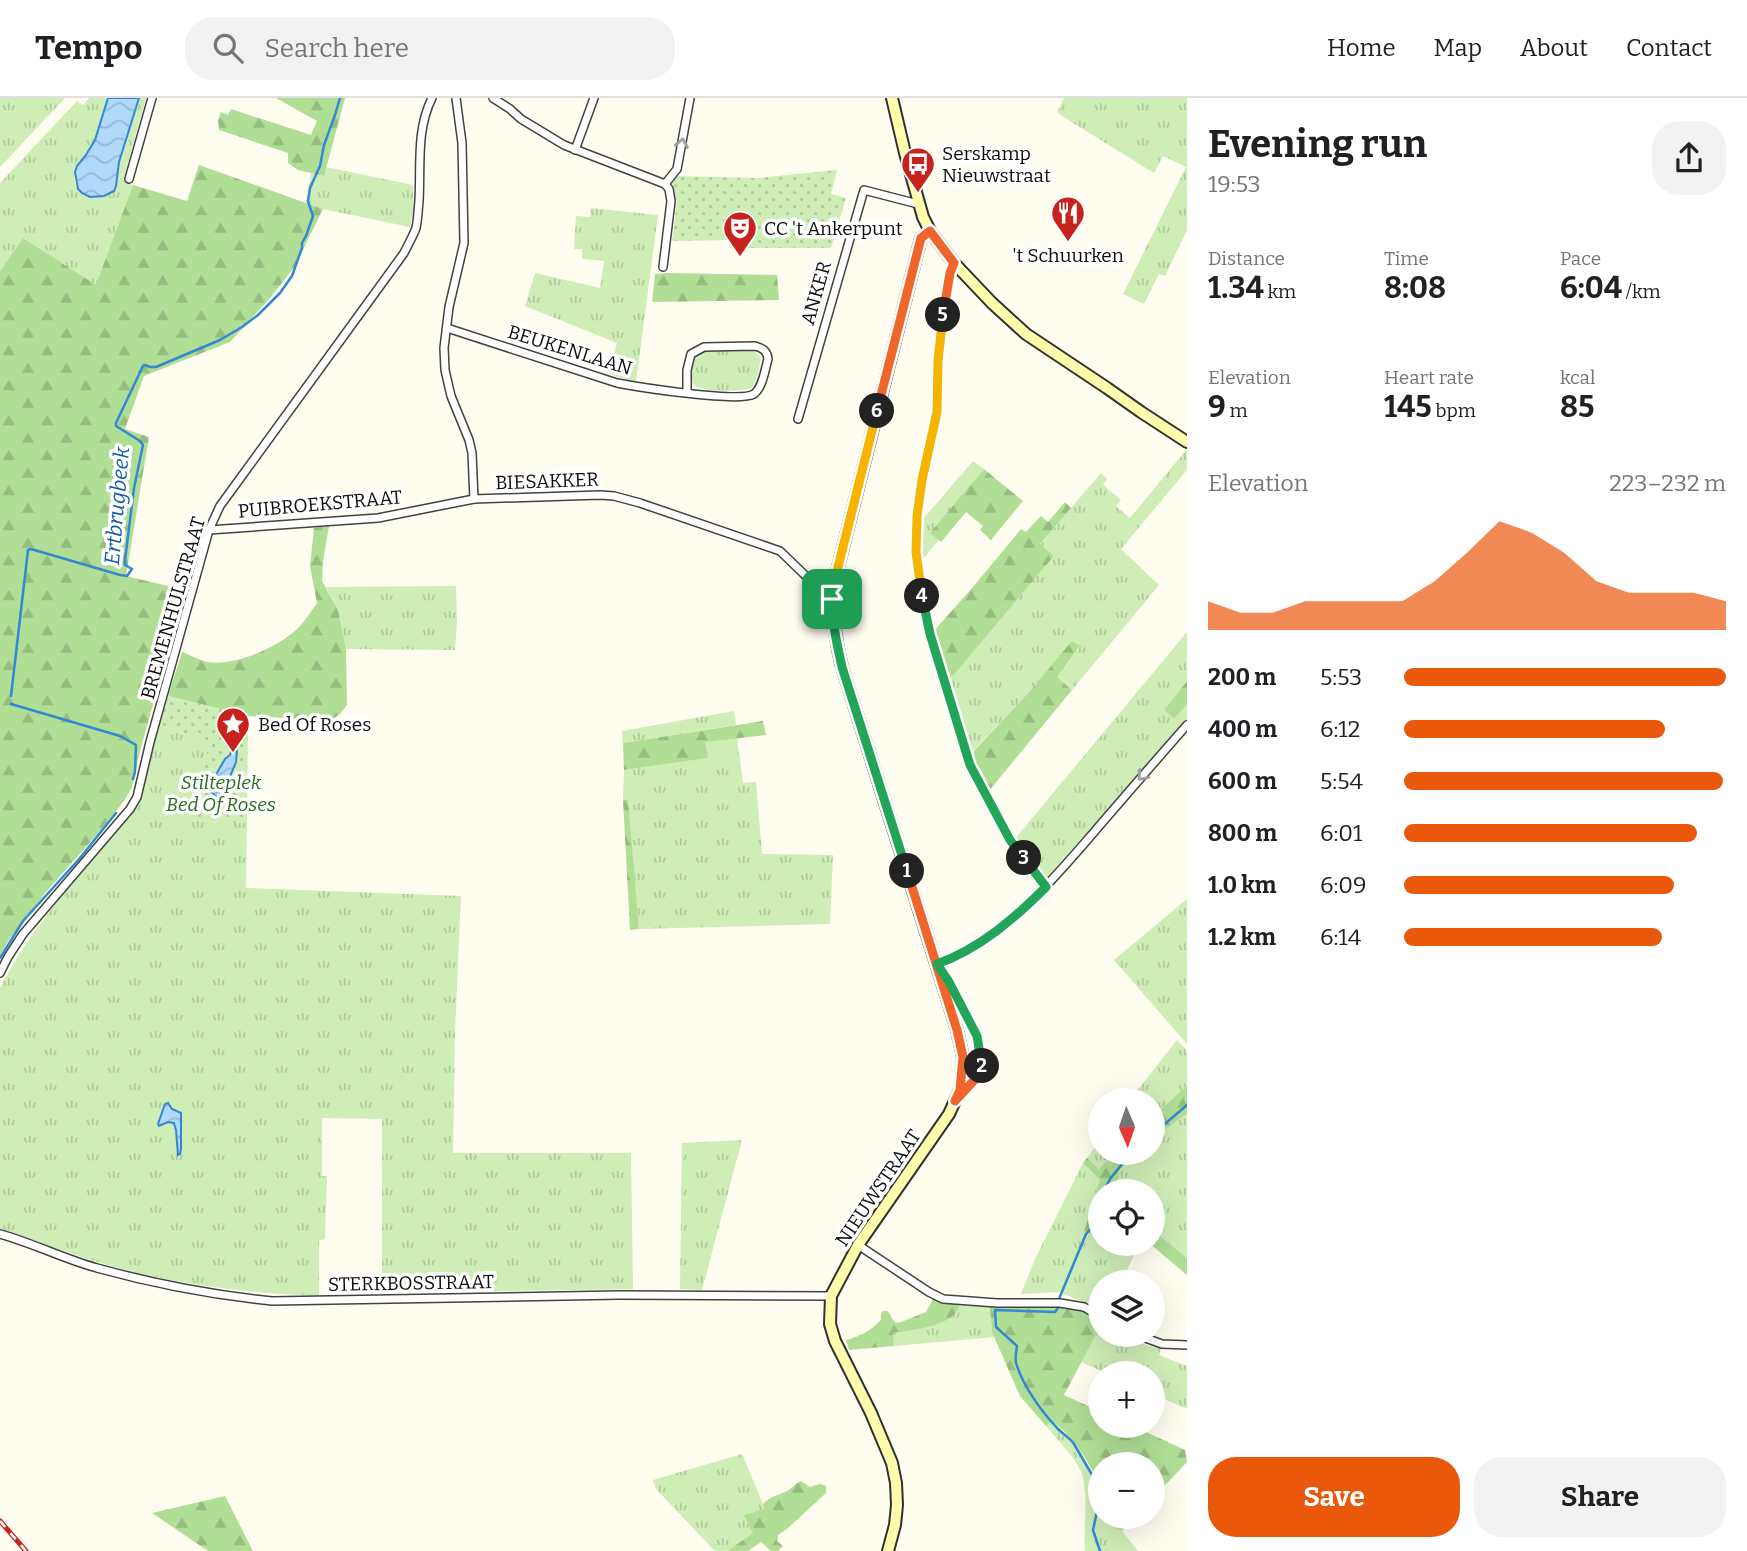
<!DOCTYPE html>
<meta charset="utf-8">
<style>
body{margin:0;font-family:Bitter,serif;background:#f2f2f2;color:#202124;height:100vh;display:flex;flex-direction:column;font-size:26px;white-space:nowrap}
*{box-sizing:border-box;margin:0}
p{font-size:23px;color:#757577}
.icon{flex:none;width:38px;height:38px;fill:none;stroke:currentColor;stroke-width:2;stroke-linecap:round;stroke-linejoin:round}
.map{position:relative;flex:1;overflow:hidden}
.details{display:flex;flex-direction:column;background:#fff;width:560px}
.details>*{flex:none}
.needle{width:46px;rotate:178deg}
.controls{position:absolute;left:1088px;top:990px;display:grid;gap:14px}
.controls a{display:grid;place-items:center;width:77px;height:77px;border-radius:50%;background:#fff;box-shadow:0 7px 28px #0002;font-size:35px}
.pin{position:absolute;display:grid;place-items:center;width:60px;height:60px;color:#fff;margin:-30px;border-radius:14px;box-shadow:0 4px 10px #0006}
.km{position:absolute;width:35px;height:35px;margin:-18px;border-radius:50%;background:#222;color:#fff;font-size:19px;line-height:35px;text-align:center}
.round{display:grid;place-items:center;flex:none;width:74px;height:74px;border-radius:28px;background:#f2f2f2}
.summary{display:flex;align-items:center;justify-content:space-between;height:119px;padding:0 21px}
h1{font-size:38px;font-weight:700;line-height:52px}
.figures{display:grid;grid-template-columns:repeat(3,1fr);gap:10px;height:119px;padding:7px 21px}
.figures div{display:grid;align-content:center}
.figures b{font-size:30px;font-weight:700}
.figures small{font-size:19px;font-weight:400}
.figures p{font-size:19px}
.chart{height:196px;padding:14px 21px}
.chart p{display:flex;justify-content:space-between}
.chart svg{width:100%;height:126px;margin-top:7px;fill:#ea580c;opacity:.7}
.button{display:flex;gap:14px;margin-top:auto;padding:14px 21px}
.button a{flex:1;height:80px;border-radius:28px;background:#ea580c;color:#fff;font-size:28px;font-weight:700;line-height:80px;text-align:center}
.button a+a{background:#f2f2f2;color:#202124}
ul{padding:0 21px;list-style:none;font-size:23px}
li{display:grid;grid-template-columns:112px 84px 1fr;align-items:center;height:52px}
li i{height:18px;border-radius:9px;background:#ea580c}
header{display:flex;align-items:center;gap:42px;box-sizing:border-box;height:98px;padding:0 35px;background:#fff;border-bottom:2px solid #e0e0e0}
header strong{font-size:33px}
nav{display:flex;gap:38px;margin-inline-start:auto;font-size:24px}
.search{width:490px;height:63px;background:#f2f2f2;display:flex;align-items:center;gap:18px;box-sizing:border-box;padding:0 24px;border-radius:28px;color:#757577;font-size:26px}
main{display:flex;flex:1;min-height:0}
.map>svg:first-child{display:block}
.grass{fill:url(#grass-tufts)}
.forest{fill:url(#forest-firs)}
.park{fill:url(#park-dots)}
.water{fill:url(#water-waves);stroke:#3388d6;stroke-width:2}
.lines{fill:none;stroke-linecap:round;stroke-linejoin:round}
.stream{stroke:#3388d6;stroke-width:2.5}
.street-casing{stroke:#424242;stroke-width:10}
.secondary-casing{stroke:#313131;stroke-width:14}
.street{stroke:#fff;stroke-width:7}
.secondary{stroke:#fffcab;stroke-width:10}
.rail-casing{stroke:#c8221d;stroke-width:5}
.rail{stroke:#fff;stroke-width:2.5;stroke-dasharray:8;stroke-linecap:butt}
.oneway{stroke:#9f9f9f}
.split-1-casing{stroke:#fff;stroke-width:14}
.split-2-casing{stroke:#fff;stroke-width:14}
.split-3-casing{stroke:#fff;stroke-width:14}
.split-4-casing{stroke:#fff;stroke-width:14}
.split-5-casing{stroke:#fff;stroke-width:14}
.split-6-casing{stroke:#fff;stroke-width:14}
.split-7-casing{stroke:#fff;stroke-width:14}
.split-1{stroke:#22a559;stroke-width:9}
.split-2{stroke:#f0652b;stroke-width:9}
.split-3{stroke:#22a559;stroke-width:9}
.split-4{stroke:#22a559;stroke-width:9}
.split-5{stroke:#f5b400;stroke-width:9}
.split-6{stroke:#f0652b;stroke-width:9}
.split-7{stroke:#f5b400;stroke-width:9}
.labels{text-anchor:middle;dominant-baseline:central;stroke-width:7;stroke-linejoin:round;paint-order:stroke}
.poi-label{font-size:19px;fill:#0f0f0f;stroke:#fff;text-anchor:start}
.street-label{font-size:19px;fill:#0f0f0f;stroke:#fff}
.park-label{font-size:19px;font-style:italic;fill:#246b1a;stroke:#fff}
.water-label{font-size:21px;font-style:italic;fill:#0f5aa9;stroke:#fff}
</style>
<header>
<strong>Tempo</strong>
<div class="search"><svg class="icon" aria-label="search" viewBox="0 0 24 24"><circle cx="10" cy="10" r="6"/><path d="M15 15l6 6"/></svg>Search here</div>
<nav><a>Home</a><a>Map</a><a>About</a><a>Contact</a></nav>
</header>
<main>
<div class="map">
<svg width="1187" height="1453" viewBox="0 0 1187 1453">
<defs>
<pattern id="grass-tufts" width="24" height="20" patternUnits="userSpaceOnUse" patternTransform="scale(1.75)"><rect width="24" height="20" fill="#ceedb7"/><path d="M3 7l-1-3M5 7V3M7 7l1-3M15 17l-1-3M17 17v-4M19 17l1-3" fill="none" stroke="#b0ca9c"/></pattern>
<pattern id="forest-firs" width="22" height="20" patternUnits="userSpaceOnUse" patternTransform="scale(1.75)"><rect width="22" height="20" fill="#b0de95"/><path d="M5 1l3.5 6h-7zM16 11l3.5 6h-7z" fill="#96bd7f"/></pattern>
<pattern id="park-dots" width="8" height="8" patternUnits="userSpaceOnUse" patternTransform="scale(1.75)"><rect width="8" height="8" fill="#ceedb7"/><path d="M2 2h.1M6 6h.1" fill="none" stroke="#b0ca9c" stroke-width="1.8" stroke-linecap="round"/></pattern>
<pattern id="water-waves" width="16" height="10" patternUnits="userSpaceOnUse" patternTransform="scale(1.75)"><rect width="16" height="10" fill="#b1d9fa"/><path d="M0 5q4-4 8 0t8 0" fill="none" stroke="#97b9d5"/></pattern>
</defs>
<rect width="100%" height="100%" fill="#fffdf0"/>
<!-- grass -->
<g class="grass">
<path d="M0,0H65L0,69Z"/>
<path d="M89,0H108C104,14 100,30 94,43C86,62 57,85 90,99L116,88L119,64L139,0H146L123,82L133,87L96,188L23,140L0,173V85L77,3L83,7Z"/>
<path d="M1064,0H1187V132L1165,178L1159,176L1144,206L1123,196L1186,69L1163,58L1154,75L1057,15Z"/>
<path d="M326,69L413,87L414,108L410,129L323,111L306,105L311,75L323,78Z"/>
<path d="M591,110L658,117L636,284L609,276L617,245L525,208L535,175L600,190L604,163L582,161V151H574L576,118L590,119Z"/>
<path d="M739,251L753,252L761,260L758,276L752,290C742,294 705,294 696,288C683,280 692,255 705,252C715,249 729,251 739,251Z"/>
<path d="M1186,352L1187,353V372L1121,451L1159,487L1072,592L1057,579L1080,549L1072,544L1030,593L972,654L971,661L947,585L1054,458L1040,446L1101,375L1107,381L1103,387L1121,402L1116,408L1130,420Z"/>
<path d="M973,363L984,371L931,435L939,442L921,463L918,427Z"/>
<path d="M456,488L457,521L455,552L346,551L338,512L326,489Z"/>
<path d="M1187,534V583L1164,612L1174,620L1187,606V621L1048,783L1037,773L1014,742Z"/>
<path d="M734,613L736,627L623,645L622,633Z"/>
<path d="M159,627L210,644L187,722L247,725L246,790L461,798L455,934L453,1055H631L633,1191L382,1195V1021L322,1020V1078H327L325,1141L319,1143V1198C248,1195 179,1187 111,1168C78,1159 46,1146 14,1135L0,1131V890C33,826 83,773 129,718L141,698Z"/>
<path d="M737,640L743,685L756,684L762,756L833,757L830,826L639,831L627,702H623L624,672L707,660L705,644Z"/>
<path d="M1187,801V944L1186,945L1114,862Z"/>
<path d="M1177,942L1187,953V987L1153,1019V1003H1129Z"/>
<path d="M1187,1016V1160L1159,1137L1153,1142V1094H1115L1120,1071L1142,1055H1153V1040Z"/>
<path d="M1101,1041V1055H1114L1099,1071L1087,1060Z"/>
<path d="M742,1042L702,1192L680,1191L682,1045Z"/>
<path d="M1083,1065L1100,1082L1096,1137L1101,1133V1146H1148L1135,1155L1121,1185H1101V1211L1059,1194L1021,1196L1035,1161Z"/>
<path d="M960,1207L990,1208L992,1234L995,1239L894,1248L893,1235L919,1231L953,1218Z"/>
<path d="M1101,1227V1237H1123L1148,1248L1161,1250L1159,1257L1187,1268V1311L1153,1296V1276H1108L1081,1264Z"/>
<path d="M1049,1324L1055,1325L1076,1347L1098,1384L1101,1399V1419H1108L1114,1429L1122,1433L1138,1453H1085C1083,1429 1089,1399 1082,1376C1076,1360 1057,1341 1046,1328Z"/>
<path d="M742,1356L765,1411L753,1435L727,1453H715L656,1391L653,1382Z"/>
</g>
<!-- forest -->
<g class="forest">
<path d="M276,0H345L324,78L298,72L288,65V55L219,32L218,22L221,14L228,17L231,11L311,37L317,23Z"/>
<path d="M199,67L323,111L295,168L271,199L230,244L144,278L125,331L149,339L126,478L185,492L140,653L132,689L124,703L101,732L46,794L8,843L0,858V173L23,140L96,187L133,87L187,103Z"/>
<path d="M667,175L777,177L779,202L652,204L655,176Z"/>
<path d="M984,371L1023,403L991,442L980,432L983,428L966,414L941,444L930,435Z"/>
<path d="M1065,404L1071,410L1040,446L1054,458L947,585L932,535L973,489L1021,431L1026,434L1041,418L1048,424Z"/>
<path d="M329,428L323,463L322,483L338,512L346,551L347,607L340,616L330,623L248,618L168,598L182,554C190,557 199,562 207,564C235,569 282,548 301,527C307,520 312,512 317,505L310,468L314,430Z"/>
<path d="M1072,543L1080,548L1057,579L1072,592L988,694L971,661L972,655L1030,593Z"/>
<path d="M1187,583V606L1174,621L1164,612Z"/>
<path d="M763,623L766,637L705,644L708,660L624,672L623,645Z"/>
<path d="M623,702H628L639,831L630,832Z"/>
<path d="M1187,987V1016L1153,1040V1019Z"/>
<path d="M1114,1055H1142L1120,1071L1115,1094H1101V1133L1097,1137L1084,1134L1100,1082L1083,1065L1087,1060L1099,1071Z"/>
<path d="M1159,1137L1187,1160V1177L1150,1146H1153V1142Z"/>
<path d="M933,1201L960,1207C958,1210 957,1214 954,1217C943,1228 909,1233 893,1235L894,1248L849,1252L846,1242C861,1238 870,1233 881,1222V1216L883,1213H888L895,1225L901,1224L926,1214Z"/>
<path d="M990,1208L1064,1209L1085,1214L1101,1223V1227L1064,1297L1101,1314V1328H1133L1185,1352L1187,1364L1153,1400V1367H1101V1399C1099,1394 1099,1387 1097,1382C1091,1367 1066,1327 1050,1324L1046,1328L1020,1298L992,1234Z"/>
<path d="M801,1383L810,1389L820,1386L826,1388V1395L788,1430L778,1437L777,1443L783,1448L778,1453H771L761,1444L748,1453H727L753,1435L744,1417L765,1411L763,1406C773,1397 774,1399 785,1394C792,1391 794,1386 801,1383Z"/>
<path d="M225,1398L253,1453H208L152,1415Z"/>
<path d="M1108,1419H1135L1122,1433L1114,1429Z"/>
</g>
<!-- park -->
<g class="park">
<path d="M837,72L831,96L846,100L831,150H734V142L672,143L677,103L671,86L676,78L757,80Z"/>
<path d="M168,598L248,618L247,725L187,722L210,644L159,627Z"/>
</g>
<!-- water -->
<g class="water">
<path d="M108,0H139L119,64L116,88L114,93L104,98L90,99L82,95L78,91L75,74L77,68L86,57L95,42Z"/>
<path d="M232,652L237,653L236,664L231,676L228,693L222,698L216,699L210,692V687L225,661L230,657Z"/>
<path d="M168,1005L172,1011L181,1015V1051L180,1056L178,1057L176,1032L174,1025L168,1024L159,1028L158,1026L165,1006Z"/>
</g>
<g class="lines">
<!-- stream -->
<g class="stream">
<path d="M11,598L28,452L31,451L120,477L127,478L132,471L125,467V462L134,390L143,347L140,343L116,328V325L143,268L145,267L150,269H156L220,242L242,229L258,217L280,195L292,178L302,150V145L306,138L313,118L308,103L310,90L320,68L324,47L335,17L340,0"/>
<path d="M11,606L120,638L136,647L135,674L133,681"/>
<path d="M0,860L23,823L80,760L116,715"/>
<path d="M1153,1036L1187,1007"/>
<path d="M1103,1094L1110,1081L1131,1055"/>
<path d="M1059,1201L1086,1136L1096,1125L1101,1115"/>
<path d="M1058,1210L1055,1214L995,1212L996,1229L1017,1248C1016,1254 1015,1259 1016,1265C1023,1288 1041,1313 1058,1331C1063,1336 1070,1340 1074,1346L1098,1387L1101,1395"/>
<path d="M1100,1453L1093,1432L1101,1395"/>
</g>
<!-- street casing -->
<g class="street-casing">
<g id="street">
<path d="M456,0L462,45L464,145L449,209L444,250L445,272L451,298L469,342L472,355L474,401"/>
<path d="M493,0L510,11L521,21L564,47L665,86L669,91L671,103L663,169"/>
<path d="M575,52L594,0"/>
<path d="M129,81L152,0"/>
<path d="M665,86L677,71L690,0"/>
<path d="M954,165L950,175L940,236L938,263L937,314L922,382L917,418L916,455L919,478L930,536L969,667L1010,742L1046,789"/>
<path d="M447,230L617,285C638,289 739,305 754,296C763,289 765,271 768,261C767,252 762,250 755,248L704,249L691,256L687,272V294"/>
<path d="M798,321L864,92L918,106"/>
<path d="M209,432L378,420L474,401L600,397L614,398L640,405L780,453L809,481L817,493L824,498L832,501"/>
<path d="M0,875L8,859L23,836L130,711L137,699L150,644L209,432L220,408L404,155C408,147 413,138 416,130C418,121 418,112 419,103C421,68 416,32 432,0"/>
<path d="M960,997C967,990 979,981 981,972C988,946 952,888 937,866C1004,841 1050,785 1095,733C1126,697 1156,662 1187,627"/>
<path d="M0,1136C33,1145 64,1161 97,1170C155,1186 213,1197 272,1203L619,1197L831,1198"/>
<path d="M858,1147L929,1194L943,1201L997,1205H1060L1084,1209L1101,1219"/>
<path d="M1137,1237L1162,1246L1187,1247"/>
</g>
</g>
<!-- secondary casing -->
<g class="secondary-casing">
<g id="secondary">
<path d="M892,0L905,55L923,119L930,133L954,165L992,205L1026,236L1107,290L1141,314L1187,344"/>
<path d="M888,1453L895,1427L897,1407L896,1385L892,1365L871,1315L835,1243L830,1226L831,1198L858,1147L949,1016L960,992L962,979L963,959L957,932L842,569C835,540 831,514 834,485L921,140L930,133"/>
</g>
</g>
<!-- street -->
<use href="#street" class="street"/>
<!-- secondary -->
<use href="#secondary" class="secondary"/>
<!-- rail casing -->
<g class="rail-casing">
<path id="rail" d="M0,1423L26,1453"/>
</g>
<!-- rail -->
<use href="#rail" class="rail"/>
</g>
<!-- one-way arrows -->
<defs><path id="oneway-chevron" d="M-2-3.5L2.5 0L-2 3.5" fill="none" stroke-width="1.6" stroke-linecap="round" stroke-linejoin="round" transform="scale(1.75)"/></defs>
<g class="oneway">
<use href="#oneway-chevron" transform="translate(682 45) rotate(-80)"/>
<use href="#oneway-chevron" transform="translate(1142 678) rotate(131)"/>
</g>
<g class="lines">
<!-- split-1 casing -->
<g class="split-1-casing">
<path id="split-1" d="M832,501C832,525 837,546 842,569L907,773"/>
</g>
<!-- split-2 casing -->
<g class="split-2-casing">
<path id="split-2" d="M907,773L957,932L963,959L960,992L955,1003L980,976L982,968"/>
</g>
<!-- split-3 casing -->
<g class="split-3-casing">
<path id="split-3" d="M982,968L977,938L949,884L937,866C979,851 1014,821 1046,789L1024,760"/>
</g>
<!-- split-4 casing -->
<g class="split-4-casing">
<path id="split-4" d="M922,498L930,536L970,667L1010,742L1024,760"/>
</g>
<!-- split-5 casing -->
<g class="split-5-casing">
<path id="split-5" d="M922,498L916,454L917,418L922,382L937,314L938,263L943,217"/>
</g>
<!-- split-6 casing -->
<g class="split-6-casing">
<path id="split-6" d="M877,313L921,140L930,133L954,165L950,175L943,217"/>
</g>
<!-- split-7 casing -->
<g class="split-7-casing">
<path id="split-7" d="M832,501L834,485L877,313"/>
</g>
<!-- split-1 -->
<use href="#split-1" class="split-1"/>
<!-- split-2 -->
<use href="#split-2" class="split-2"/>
<!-- split-3 -->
<use href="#split-3" class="split-3"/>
<!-- split-4 -->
<use href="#split-4" class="split-4"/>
<!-- split-5 -->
<use href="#split-5" class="split-5"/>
<!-- split-6 -->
<use href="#split-6" class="split-6"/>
<!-- split-7 -->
<use href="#split-7" class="split-7"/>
</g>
<!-- icons -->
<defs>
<g id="bus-pin" transform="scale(1.75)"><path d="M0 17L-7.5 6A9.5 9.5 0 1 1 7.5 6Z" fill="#c8221d" stroke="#fff"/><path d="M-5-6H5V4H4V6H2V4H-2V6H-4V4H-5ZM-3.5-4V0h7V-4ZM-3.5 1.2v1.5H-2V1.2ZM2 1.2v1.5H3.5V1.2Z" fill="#fff"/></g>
<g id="restaurant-pin" transform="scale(1.75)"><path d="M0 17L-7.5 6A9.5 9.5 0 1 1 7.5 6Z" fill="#c8221d" stroke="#fff"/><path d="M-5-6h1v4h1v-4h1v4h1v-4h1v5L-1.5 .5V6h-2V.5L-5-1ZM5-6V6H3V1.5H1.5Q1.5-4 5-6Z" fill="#fff"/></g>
<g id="theatre-pin" transform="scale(1.75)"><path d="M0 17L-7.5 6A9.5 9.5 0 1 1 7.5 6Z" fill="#c8221d" stroke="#fff"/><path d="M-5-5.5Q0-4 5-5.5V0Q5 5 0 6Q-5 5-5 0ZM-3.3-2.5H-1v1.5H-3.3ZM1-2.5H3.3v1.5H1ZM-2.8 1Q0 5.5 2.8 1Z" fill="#fff"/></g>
<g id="sight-pin" transform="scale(1.75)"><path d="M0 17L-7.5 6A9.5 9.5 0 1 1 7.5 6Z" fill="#c8221d" stroke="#fff"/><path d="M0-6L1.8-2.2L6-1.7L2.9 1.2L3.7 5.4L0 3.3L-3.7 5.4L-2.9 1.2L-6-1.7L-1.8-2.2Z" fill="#fff"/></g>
</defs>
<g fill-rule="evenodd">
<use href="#bus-pin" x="918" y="66"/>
<use href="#restaurant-pin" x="1068" y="115"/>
<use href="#theatre-pin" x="740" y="130"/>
<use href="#sight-pin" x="233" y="626"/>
</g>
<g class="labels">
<!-- poi labels -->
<g class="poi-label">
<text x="942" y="55">Serskamp<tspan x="942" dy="22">Nieuwstraat</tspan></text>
<text x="764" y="130">CC 't Ankerpunt</text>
<text x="1068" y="157" text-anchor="middle">'t Schuurken</text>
<text x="258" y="626">Bed Of Roses</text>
</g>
<!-- street labels -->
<g class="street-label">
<text transform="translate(816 195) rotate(-74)">ANKER</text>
<text transform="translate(570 252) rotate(17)">BEUKENLAAN</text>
<text transform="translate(547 383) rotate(-2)">BIESAKKER</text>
<text transform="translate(320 406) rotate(-5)">PUIBROEKSTRAAT</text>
<text transform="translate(173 510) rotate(-74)">BREMENHULSTRAAT</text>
<text transform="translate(878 1090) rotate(-56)">NIEUWSTRAAT</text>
<text transform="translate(411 1185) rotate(-1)">STERKBOSSTRAAT</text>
</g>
<!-- park labels -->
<g class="park-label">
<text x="221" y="684">Stilteplek<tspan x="221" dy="22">Bed Of Roses</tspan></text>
</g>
<!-- water labels -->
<g class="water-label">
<text transform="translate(117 408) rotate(-85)">Ertbrugbeek</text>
</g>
</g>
</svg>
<div class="controls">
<a><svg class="needle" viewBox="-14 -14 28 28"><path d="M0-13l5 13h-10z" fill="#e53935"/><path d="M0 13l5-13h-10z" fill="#757577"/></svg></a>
<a><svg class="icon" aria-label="locate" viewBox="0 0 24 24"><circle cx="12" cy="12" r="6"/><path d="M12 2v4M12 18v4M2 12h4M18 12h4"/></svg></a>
<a><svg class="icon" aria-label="layers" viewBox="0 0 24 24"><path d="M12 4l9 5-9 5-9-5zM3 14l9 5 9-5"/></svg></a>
<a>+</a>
<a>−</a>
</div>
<div class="pin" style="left:832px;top:501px;background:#1e9e55"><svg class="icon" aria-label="arrive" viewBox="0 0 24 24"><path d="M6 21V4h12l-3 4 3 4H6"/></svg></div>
<b class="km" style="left:907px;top:773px">1</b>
<b class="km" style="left:982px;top:968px">2</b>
<b class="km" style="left:1024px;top:760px">3</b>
<b class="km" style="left:922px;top:498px">4</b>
<b class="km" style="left:943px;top:217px">5</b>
<b class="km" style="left:877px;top:313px">6</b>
</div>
<section class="details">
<div class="summary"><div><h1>Evening run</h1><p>19:53</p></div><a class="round"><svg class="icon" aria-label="share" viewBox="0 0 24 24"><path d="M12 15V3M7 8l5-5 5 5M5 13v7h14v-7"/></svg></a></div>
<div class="figures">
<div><p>Distance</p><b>1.34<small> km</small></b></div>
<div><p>Time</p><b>8:08</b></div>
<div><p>Pace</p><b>6:04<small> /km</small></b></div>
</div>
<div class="figures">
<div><p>Elevation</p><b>9<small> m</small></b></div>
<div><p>Heart rate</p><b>145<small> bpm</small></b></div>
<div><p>kcal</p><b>85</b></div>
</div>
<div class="chart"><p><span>Elevation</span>223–232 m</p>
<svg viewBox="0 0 160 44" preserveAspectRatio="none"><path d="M0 44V34L10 38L20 38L30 34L40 34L50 34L60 34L70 27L80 17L90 6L100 10L110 17L120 27L130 31L140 31L150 31L160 34V44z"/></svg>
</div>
<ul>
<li><b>200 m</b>5:53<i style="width:100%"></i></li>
<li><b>400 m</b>6:12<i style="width:81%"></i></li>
<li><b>600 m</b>5:54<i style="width:99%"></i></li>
<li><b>800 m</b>6:01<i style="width:91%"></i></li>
<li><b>1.0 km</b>6:09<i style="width:84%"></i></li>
<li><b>1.2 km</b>6:14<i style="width:80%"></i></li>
</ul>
<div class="button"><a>Save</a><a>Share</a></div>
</section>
</main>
